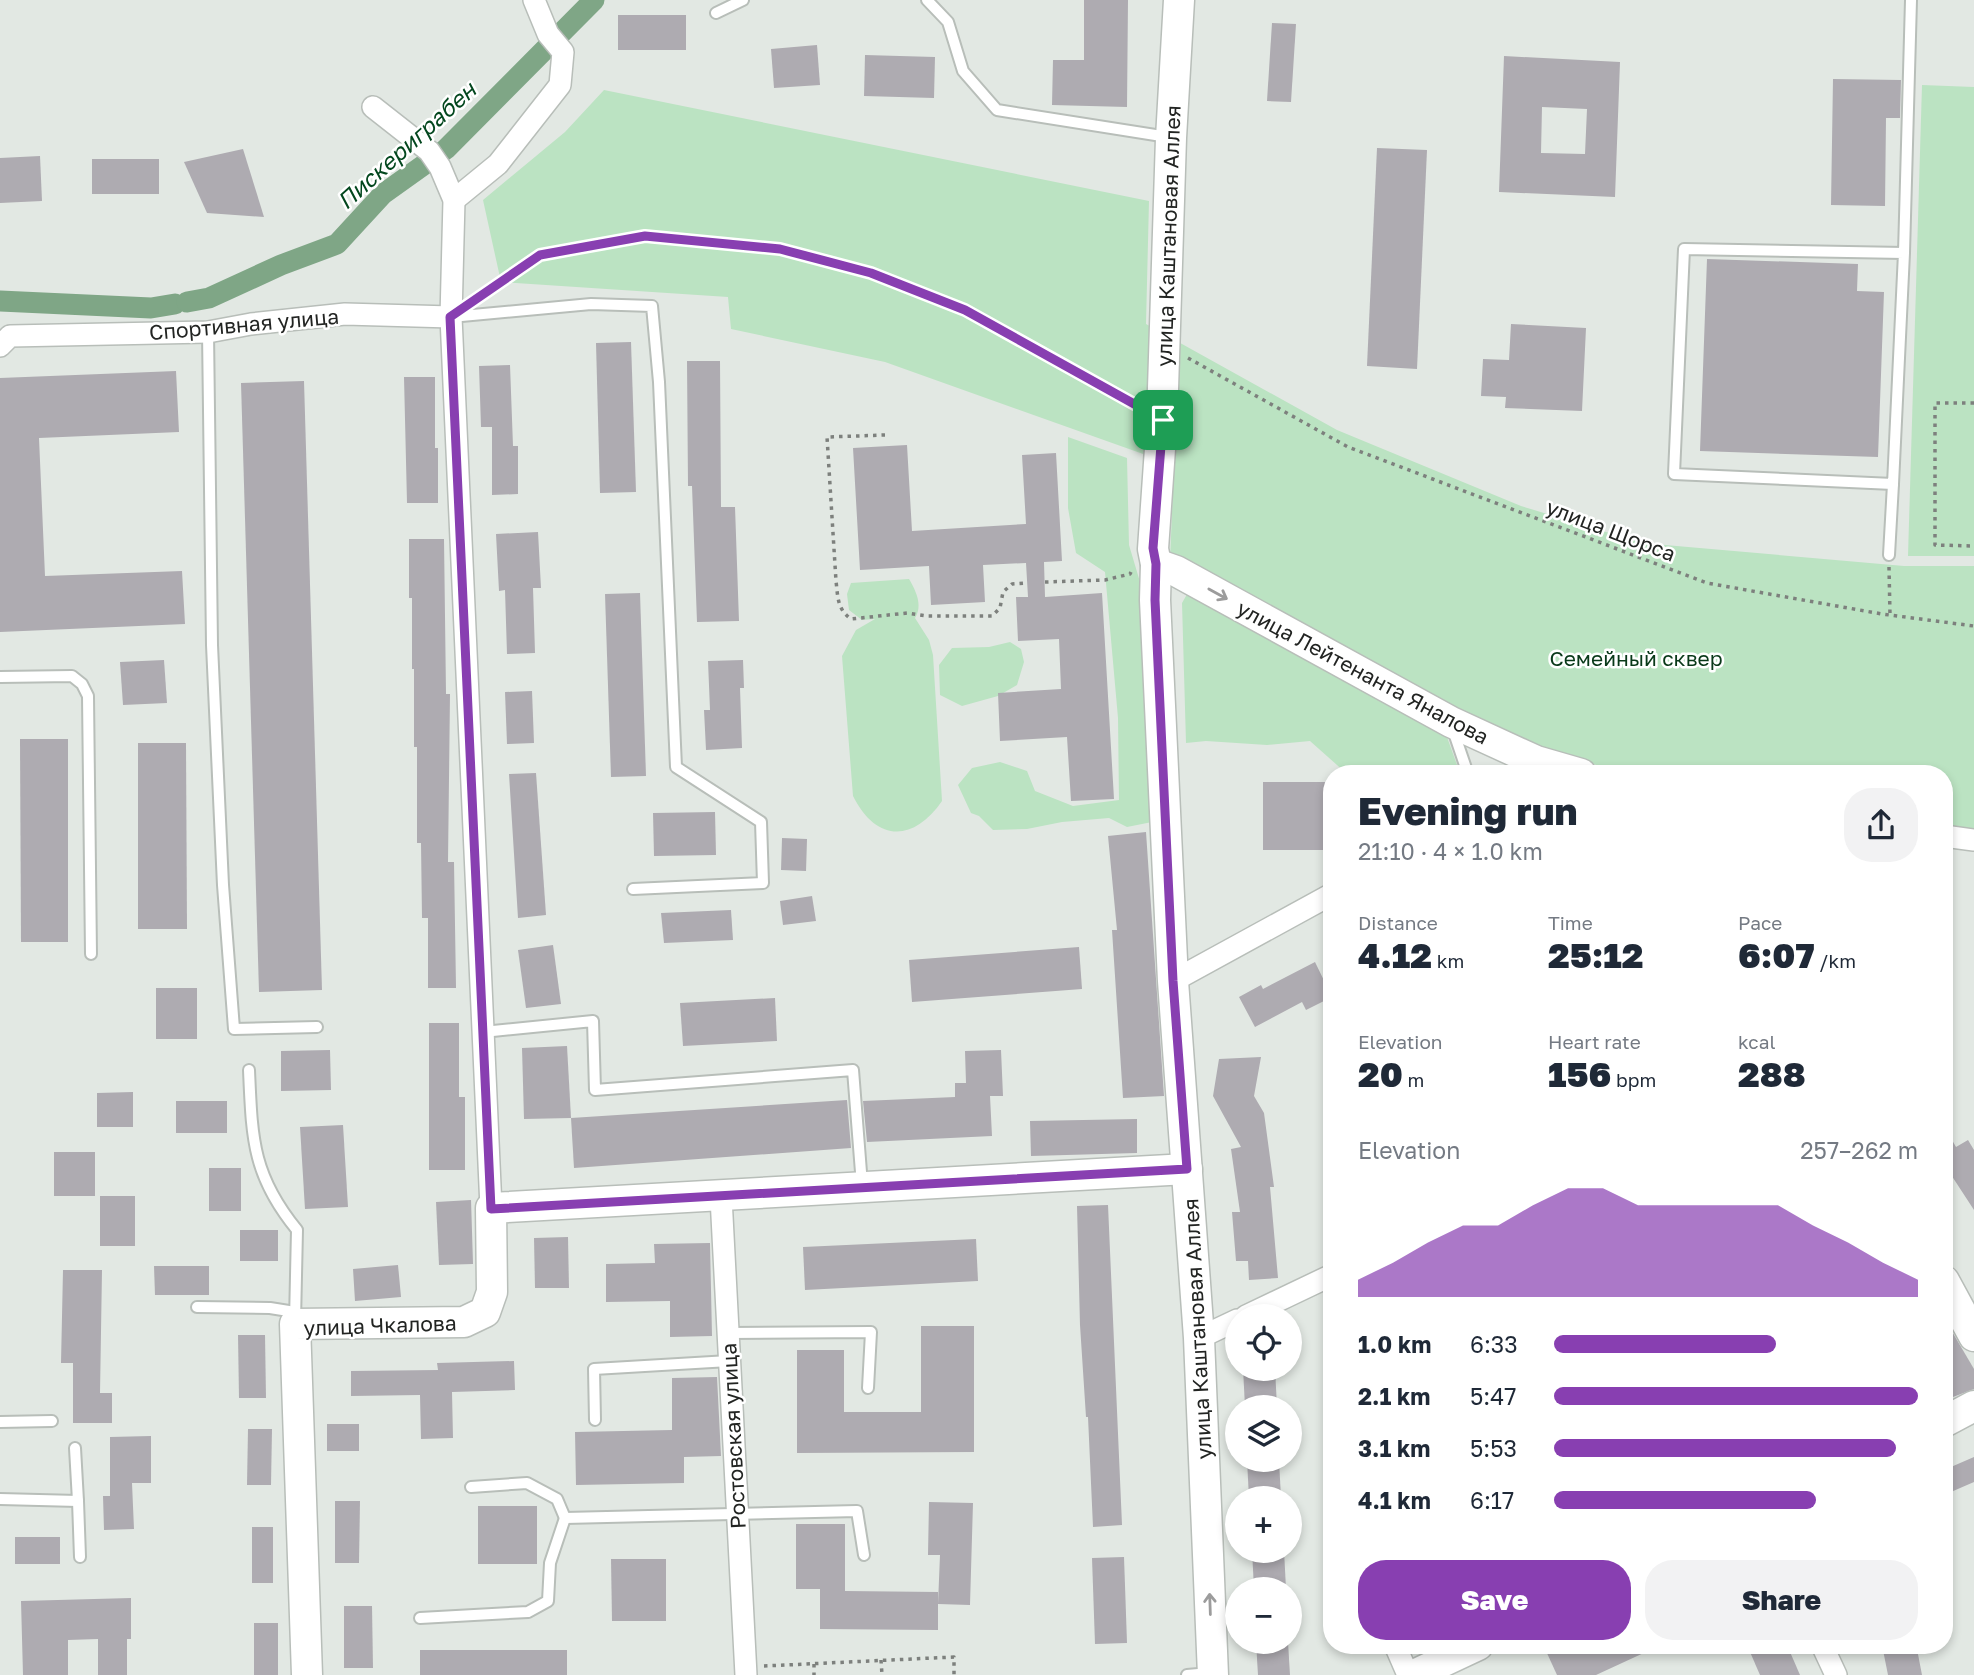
<!DOCTYPE html>
<meta charset="utf-8">
<style>
body{margin:0;font-family:"Golos Text",sans-serif;background:#f2f2f3;color:#1f2937;height:100vh;display:flex;flex-direction:column;font-size:26px;white-space:nowrap}
*{box-sizing:border-box;margin:0}
p{font-size:23px;color:#747a83}
.icon{flex:none;width:38px;height:38px;fill:none;stroke:currentColor;stroke-width:2;stroke-linecap:round;stroke-linejoin:round}
.map{position:relative;flex:1;overflow:hidden}
.details{position:absolute;left:1323px;top:765px;width:630px;height:889px;display:flex;flex-direction:column;background:#fff;border-radius:28px;box-shadow:0 4px 10px #0003}
.details>*{flex:none}
.fabs{position:absolute;left:1225px;top:1304px;display:grid;gap:14px}
.fabs a{display:grid;place-items:center;width:77px;height:77px;border-radius:50%;background:#fff;box-shadow:0 4px 10px #0003;font-size:35px}
.pin{position:absolute;display:grid;place-items:center;width:60px;height:60px;color:#fff;margin:-30px;border-radius:14px;box-shadow:0 4px 10px #0006}
.round{display:grid;place-items:center;flex:none;width:74px;height:74px;border-radius:28px;background:#f2f2f3}
.overview{display:flex;align-items:center;justify-content:space-between;height:119px;padding:0 35px}
h1{font-size:38px;font-weight:800;line-height:52px}
.figures{display:grid;grid-template-columns:repeat(3,1fr);gap:10px;height:119px;padding:7px 35px}
.figures div{display:grid;align-content:center}
.figures b{font-size:35px;font-weight:800}
.figures small{font-size:19px;font-weight:400}
.figures p{font-size:19px}
.chart{height:196px;padding:14px 35px}
.chart p{display:flex;justify-content:space-between}
.chart svg{width:100%;height:126px;margin-top:7px;fill:#883fb1;opacity:.7}
.button{display:flex;gap:14px;margin-top:auto;padding:14px 35px}
.button a{flex:1;height:80px;border-radius:28px;background:#883fb1;color:#fff;font-size:28px;font-weight:800;line-height:80px;text-align:center}
.button a+a{background:#f2f2f3;color:#1f2937}
ul{padding:0 35px;list-style:none;font-size:23px}
li{display:grid;grid-template-columns:112px 84px 1fr;align-items:center;height:52px}
li i{height:18px;border-radius:9px;background:#883fb1}
.map>svg:first-child{display:block}
.green{fill:#bbe3c2}
.lines{fill:none;stroke-linecap:round;stroke-linejoin:round}
.canal{stroke:#7fa686;stroke-width:21}
.building{fill:#aeabb1;fill-rule:evenodd}
.lane-casing{stroke:#b8beb9;stroke-width:14}
.street-casing{stroke:#b8beb9;stroke-width:24}
.secondary-casing{stroke:#b8beb9;stroke-width:33}
.path{stroke:#7d807d;stroke-width:3.5;stroke-dasharray:3.5 5;stroke-linecap:butt}
.lane{stroke:#fff;stroke-width:10}
.street{stroke:#fff;stroke-width:21}
.secondary{stroke:#fff;stroke-width:30}
.oneway{stroke:#9c9c9c}
.route-casing{stroke:#fff;stroke-width:14}
.route{stroke:#883fb1;stroke-width:9}
.labels{text-anchor:middle;dominant-baseline:central;stroke-width:5;stroke-linejoin:round;paint-order:stroke}
.street-label{font-size:21px;fill:#222422;stroke:#fff}
.park-label{font-size:21px;fill:#093919;stroke:#fff}
.water-label{font-size:23px;font-style:italic;fill:#03471e;stroke:#fff}
</style>
<div class="map">
<svg width="1974" height="1675" viewBox="0 0 1974 1675">
<rect width="100%" height="100%" fill="#e2e8e3"/>
<!-- green -->
<g class="green">
<path d="M1922,85L1974,87V556H1908Z"/>
<path d="M604,90L1149,201L1146,324L1337,430L1521,506L1642,543L1904,566H1974V831L1944,827V774L1621,773L1510,737L1170,560L1174,465L885,362L731,329L728,297L501,282L483,200L565,132Z"/>
<path d="M1068,437L1127,458L1129,545L1143,592L1152,822L1127,827L1109,818L1062,822L1027,829L993,830L979,816L971,813L958,785L972,768L1000,762L1027,771L1035,791L1073,806L1119,800L1118,718L1105,572L1076,553L1068,508Z"/>
<path d="M909,579C916,591 923,605 915,618L929,640L933,655L942,801C913,843 876,842 853,796L842,656L856,630L875,619L862,620L849,610L847,594L851,583Z"/>
<path d="M1190,589L1443,726L1460,773H1346L1310,741L1267,745L1206,741L1186,743L1182,603Z"/>
<path d="M1010,642L1021,649L1024,662L1017,685L998,696L962,706L940,695L939,665L952,648L989,647Z"/>
</g>
<g class="lines">
<!-- canal -->
<g class="canal">
<path d="M0,301L151,308L175,304"/>
<path d="M187,302L209,298L281,265L337,244L383,194L446,149L594,0"/>
</g>
</g>
<!-- building -->
<g class="building">
<path d="M1084,0H1128L1127,107L1052,105L1053,60H1084Z"/>
<rect x="618" y="15" width="68" height="35"/>
<path d="M1272,23L1296,24L1291,102L1267,101Z"/>
<path d="M817,45L820,85L774,88L771,49Z"/>
<path d="M865,55L935,57L934,98L864,96Z"/>
<path d="M1504,56L1620,62L1615,197L1499,192ZM1542,107L1587,109L1585,154L1541,153Z"/>
<path d="M1833,79L1901,80L1900,118H1886L1885,206L1831,205Z"/>
<path d="M1377,148L1427,150L1417,369L1367,366Z"/>
<path d="M243,149L264,217L207,213L184,162Z"/>
<path d="M40,156L42,201L0,203V158Z"/>
<rect x="92" y="159" width="67" height="35"/>
<path d="M1707,259L1858,264L1857,291L1884,292L1878,457L1700,451Z"/>
<path d="M1511,324L1586,328L1582,411L1505,408L1506,397L1481,396L1483,359L1509,360Z"/>
<path d="M631,342L636,492L600,493L596,343Z"/>
<path d="M687,361H720L721,507H735L739,621L697,622L692,486H688Z"/>
<path d="M510,365L513,446H518V494L492,495V427H481L479,366Z"/>
<path d="M176,371L179,432L39,438L45,576L182,571L185,624L0,632V378Z"/>
<path d="M404,377H435V448H438V503H407Z"/>
<path d="M304,381L322,990L259,992L241,383Z"/>
<path d="M907,445L912,531L1026,524L1022,455L1056,453L1062,561L1044,562L1045,597L1102,593L1114,799L1071,801L1067,737L1000,741L998,693L1061,689L1059,639L1018,641L1016,597H1028L1026,563L983,565L985,602L931,605L929,566L860,570L853,448Z"/>
<path d="M538,532L541,588H533L535,653L507,654L505,590L499,591L496,534Z"/>
<path d="M409,539H444L446,694H450L448,862H454L456,988H428V918H422L421,843H417V747H414V669H412V598H409Z"/>
<path d="M640,593L646,776L611,777L605,594Z"/>
<path d="M164,660L167,703L123,705L120,662Z"/>
<path d="M743,660L744,688H740L742,748L706,750L704,710H710L708,661Z"/>
<path d="M532,691L534,743L507,744L505,692Z"/>
<path d="M20,739H68V942H21Z"/>
<path d="M138,743H186L187,929H138Z"/>
<path d="M536,773L546,915L518,918L509,774Z"/>
<rect x="1263" y="782" width="64" height="68"/>
<path d="M715,812L716,855L654,856L653,813Z"/>
<path d="M1146,832L1164,1096L1123,1098L1112,930H1117L1108,836Z"/>
<path d="M782,838L807,839L806,871L781,870Z"/>
<path d="M812,896L816,921L783,925L780,901Z"/>
<path d="M731,910L733,940L664,943L661,913Z"/>
<path d="M553,945L561,1004L526,1008L518,950Z"/>
<path d="M1079,947L1082,989L912,1002L909,960Z"/>
<path d="M1315,962L1332,997L1306,1010L1302,1002L1255,1027L1239,997L1261,985L1263,989Z"/>
<rect x="156" y="988" width="41" height="51"/>
<path d="M775,998L777,1041L683,1046L680,1003Z"/>
<path d="M429,1023H459V1097H465V1170H429Z"/>
<path d="M567,1046L571,1118L524,1119L522,1048Z"/>
<path d="M330,1050L331,1090L281,1091V1051Z"/>
<path d="M1001,1050L1003,1096H990L992,1136L867,1142L863,1101L955,1097V1083H966L965,1051Z"/>
<path d="M1261,1057L1254,1096L1264,1113L1274,1187H1270L1278,1278L1249,1280L1248,1261H1236L1232,1212H1240L1231,1149L1241,1147L1213,1096L1219,1059Z"/>
<path d="M133,1092V1127H97V1093Z"/>
<path d="M847,1100L851,1148L574,1168L571,1118Z"/>
<rect x="176" y="1101" width="51" height="32"/>
<path d="M1137,1119V1153L1031,1156L1030,1121Z"/>
<path d="M343,1125L348,1207L305,1209L300,1127Z"/>
<path d="M1944,1126L1956,1147L1968,1140L1974,1150V1210L1944,1164Z"/>
<rect x="54" y="1152" width="41" height="44"/>
<rect x="209" y="1168" width="32" height="43"/>
<rect x="100" y="1196" width="35" height="50"/>
<path d="M471,1200L473,1264L439,1265L436,1202Z"/>
<path d="M1108,1205L1122,1525L1093,1527L1088,1417H1086L1080,1325L1077,1206Z"/>
<rect x="240" y="1230" width="38" height="31"/>
<path d="M568,1237L569,1288H535L534,1238Z"/>
<path d="M976,1239L978,1281L805,1290L803,1247Z"/>
<path d="M710,1243L712,1336L670,1337V1301L606,1302V1264L655,1263L654,1244Z"/>
<path d="M398,1265L401,1297L355,1301L353,1269Z"/>
<path d="M154,1266H209V1295H155Z"/>
<path d="M63,1270H102L100,1393H112V1423H73V1363H61Z"/>
<path d="M1944,1318L1974,1369V1389L1953,1397L1944,1382Z"/>
<path d="M921,1326H974V1452L797,1453V1350H844V1412H921Z"/>
<path d="M238,1335H265L266,1398H239Z"/>
<path d="M514,1361L515,1390L452,1392L453,1438L421,1439L420,1395L351,1396V1371L438,1370L437,1363Z"/>
<path d="M1243,1368H1275L1277,1407H1245Z"/>
<path d="M717,1377L721,1456L684,1457V1483L576,1485L575,1432L672,1430V1378Z"/>
<rect x="327" y="1424" width="32" height="27"/>
<path d="M248,1429H272L271,1485H247Z"/>
<path d="M151,1436V1483H132L134,1529L104,1530L103,1496H110V1437Z"/>
<path d="M1974,1457V1482L1944,1495V1470Z"/>
<path d="M1247,1460H1279L1281,1498H1249Z"/>
<path d="M335,1501H360L359,1563H335Z"/>
<path d="M929,1502L973,1503L970,1605L938,1604L940,1555H928Z"/>
<rect x="478" y="1506" width="59" height="58"/>
<path d="M796,1524H845V1591L938,1592V1630L820,1629V1589H796Z"/>
<rect x="252" y="1527" width="21" height="56"/>
<rect x="15" y="1537" width="45" height="27"/>
<path d="M1252,1550H1284L1286,1589H1254Z"/>
<path d="M1124,1557L1127,1643L1095,1644L1092,1558Z"/>
<path d="M611,1559H666V1621H612Z"/>
<path d="M131,1598V1639H127V1675H98V1639L68,1640V1675H23L21,1601Z"/>
<path d="M344,1606H372L373,1668H344Z"/>
<rect x="254" y="1623" width="24" height="52"/>
<path d="M1256,1642H1288L1290,1675H1258Z"/>
<path d="M1559,1645H1661L1596,1675H1557L1546,1651Z"/>
<path d="M1765,1645H1787L1800,1675H1760L1750,1652Z"/>
<path d="M1882,1645H1904L1905,1651L1917,1649L1922,1675H1888Z"/>
<rect x="420" y="1650" width="147" height="25"/>
</g>
<g class="lines">
<!-- lane casing -->
<g class="lane-casing">
<g id="lane">
<path d="M927,0L948,22L963,71L997,110L1168,137"/>
<path d="M716,13L743,0"/>
<path d="M1904,253L1684,249L1674,474L1893,484L1904,253L1911,0"/>
<path d="M451,317L591,304L652,306L659,382L676,767L761,822L763,883L633,889"/>
<path d="M208,332L212,645L223,885L234,1029L317,1027"/>
<path d="M1889,555L1893,484"/>
<path d="M0,677L72,676L82,684L88,696L91,954"/>
<path d="M1453,730L1468,774"/>
<path d="M483,1032L593,1021L595,1090L853,1070L862,1185"/>
<path d="M249,1070C252,1138 252,1175 297,1230L295,1321"/>
<path d="M197,1307L270,1308L295,1312"/>
<path d="M728,1333L871,1332L868,1388"/>
<path d="M595,1420L594,1369L729,1361"/>
<path d="M0,1422L52,1421"/>
<path d="M471,1487L527,1483L557,1499L565,1518L857,1511L864,1555"/>
<path d="M0,1499L78,1501L75,1448"/>
<path d="M78,1501L80,1557"/>
<path d="M420,1618L528,1612L548,1601L550,1563L565,1518"/>
<path d="M1187,1675L1210,1673"/>
</g>
</g>
<!-- street casing -->
<g class="street-casing">
<g id="street">
<path d="M373,107L429,151L440,167L454,200L451,317L491,1208"/>
<path d="M454,200L498,164L560,85L563,52L548,34L534,0"/>
<path d="M0,346L10,336L208,332L251,324L345,314L451,317"/>
<path d="M1944,836L1974,840"/>
<path d="M1173,981L1332,894"/>
<path d="M721,1197L746,1675"/>
<path d="M1246,1316L1332,1275"/>
<path d="M1199,1338L1237,1320"/>
<path d="M1395,1645L1408,1675"/>
<path d="M1822,1645L1836,1675"/>
</g>
</g>
<!-- secondary casing -->
<g class="secondary-casing">
<g id="secondary">
<path d="M1179,0L1171,138L1162,420L1153,549L1156,564L1155,600L1173,981L1199,1338L1213,1675"/>
<path d="M1156,564L1176,571L1451,722L1536,761L1581,774"/>
<path d="M1944,1281L1974,1336"/>
<path d="M1944,1422L1974,1406"/>
<path d="M307,1675L295,1324L464,1322L485,1312L492,1292L491,1208L1187,1169"/>
<path d="M1414,1675L1478,1645"/>
</g>
</g>
<!-- path -->
<g class="path">
<path d="M477,298L540,255L645,236L780,249L871,273L965,310L1139,408"/>
<path d="M1188,358L1348,447L1707,583L1882,614L1974,626"/>
<path d="M1974,403H1935V545L1974,546"/>
<path d="M885,435L827,437L836,581C838,597 837,609 851,619L907,613L927,616H992L1000,608L1003,592L1012,584L1027,583"/>
<path d="M1889,567L1890,615"/>
<path d="M1045,582L1105,580L1130,574L1131,572"/>
<path d="M881,1660L882,1675"/>
<path d="M814,1664V1675"/>
<path d="M764,1666L954,1657V1675"/>
</g>
<!-- lane -->
<use href="#lane" class="lane"/>
<!-- street -->
<use href="#street" class="street"/>
<!-- secondary -->
<use href="#secondary" class="secondary"/>
</g>
<!-- one-way arrows -->
<defs><path id="oneway-shaft" d="M-6 0H5M1.5-3L5.5 0L1.5 3" fill="none" stroke-width="1.6" stroke-linecap="round" stroke-linejoin="round" transform="scale(1.75)"/></defs>
<g class="oneway">
<use href="#oneway-shaft" transform="translate(1218 594) rotate(29)"/>
<use href="#oneway-shaft" transform="translate(1210 1604) rotate(-92)"/>
</g>
<g class="lines">
<!-- route casing -->
<g class="route-casing">
<path id="route" d="M645,236L780,249L871,273L965,310L1163,420L1153,548L1156,564L1155,600L1173,981L1187,1169L491,1209L450,317L540,255Z"/>
</g>
<!-- route -->
<use href="#route" class="route"/>
</g>
<g class="labels">
<!-- street labels -->
<g class="street-label">
<text transform="translate(1168 236) rotate(-88)">улица Каштановая Аллея</text>
<text transform="translate(244 324) rotate(-5)">Спортивная улица</text>
<text transform="translate(1611 530) rotate(21)">улица Щорса</text>
<text transform="translate(1363 672) rotate(28)">улица Лейтенанта Яналова</text>
<text transform="translate(380 1325) rotate(-2)">улица Чкалова</text>
<text transform="translate(1197 1329) rotate(-93)">улица Каштановая Аллея</text>
<text transform="translate(733 1436) rotate(-93)">Ростовская улица</text>
</g>
<!-- park labels -->
<g class="park-label">
<text x="1636" y="658">Семейный сквер</text>
</g>
<!-- water labels -->
<g class="water-label">
<text transform="translate(406 145) rotate(-42)">Пискериграбен</text>
</g>
</g>
</svg>
<div class="fabs">
<a><svg class="icon" aria-label="locate" viewBox="0 0 24 24"><circle cx="12" cy="12" r="6"/><path d="M12 2v4M12 18v4M2 12h4M18 12h4"/></svg></a>
<a><svg class="icon" aria-label="layers" viewBox="0 0 24 24"><path d="M12 4l9 5-9 5-9-5zM3 14l9 5 9-5"/></svg></a>
<a>+</a>
<a>−</a>
</div>
<div class="pin" style="left:1163px;top:420px;background:#1e9e55"><svg class="icon" aria-label="arrive" viewBox="0 0 24 24"><path d="M6 21V4h12l-3 4 3 4H6"/></svg></div>
<section class="details">
<div class="overview"><div><h1>Evening run</h1><p>21:10 · 4 × 1.0 km</p></div><a class="round"><svg class="icon" aria-label="share" viewBox="0 0 24 24"><path d="M12 15V3M7 8l5-5 5 5M5 13v7h14v-7"/></svg></a></div>
<div class="figures">
<div><p>Distance</p><b>4.12<small> km</small></b></div>
<div><p>Time</p><b>25:12</b></div>
<div><p>Pace</p><b>6:07<small> /km</small></b></div>
</div>
<div class="figures">
<div><p>Elevation</p><b>20<small> m</small></b></div>
<div><p>Heart rate</p><b>156<small> bpm</small></b></div>
<div><p>kcal</p><b>288</b></div>
</div>
<div class="chart"><p><span>Elevation</span>257–262 m</p>
<svg viewBox="0 0 160 44" preserveAspectRatio="none"><path d="M0 44V38L10 32L20 25L30 19L40 19L50 12L60 6L70 6L80 12L90 12L100 12L110 12L120 12L130 19L140 25L150 32L160 38V44z"/></svg>
</div>
<ul>
<li><b>1.0 km</b>6:33<i style="width:61%"></i></li>
<li><b>2.1 km</b>5:47<i style="width:100%"></i></li>
<li><b>3.1 km</b>5:53<i style="width:94%"></i></li>
<li><b>4.1 km</b>6:17<i style="width:72%"></i></li>
</ul>
<div class="button"><a>Save</a><a>Share</a></div>
</section>
</div>
